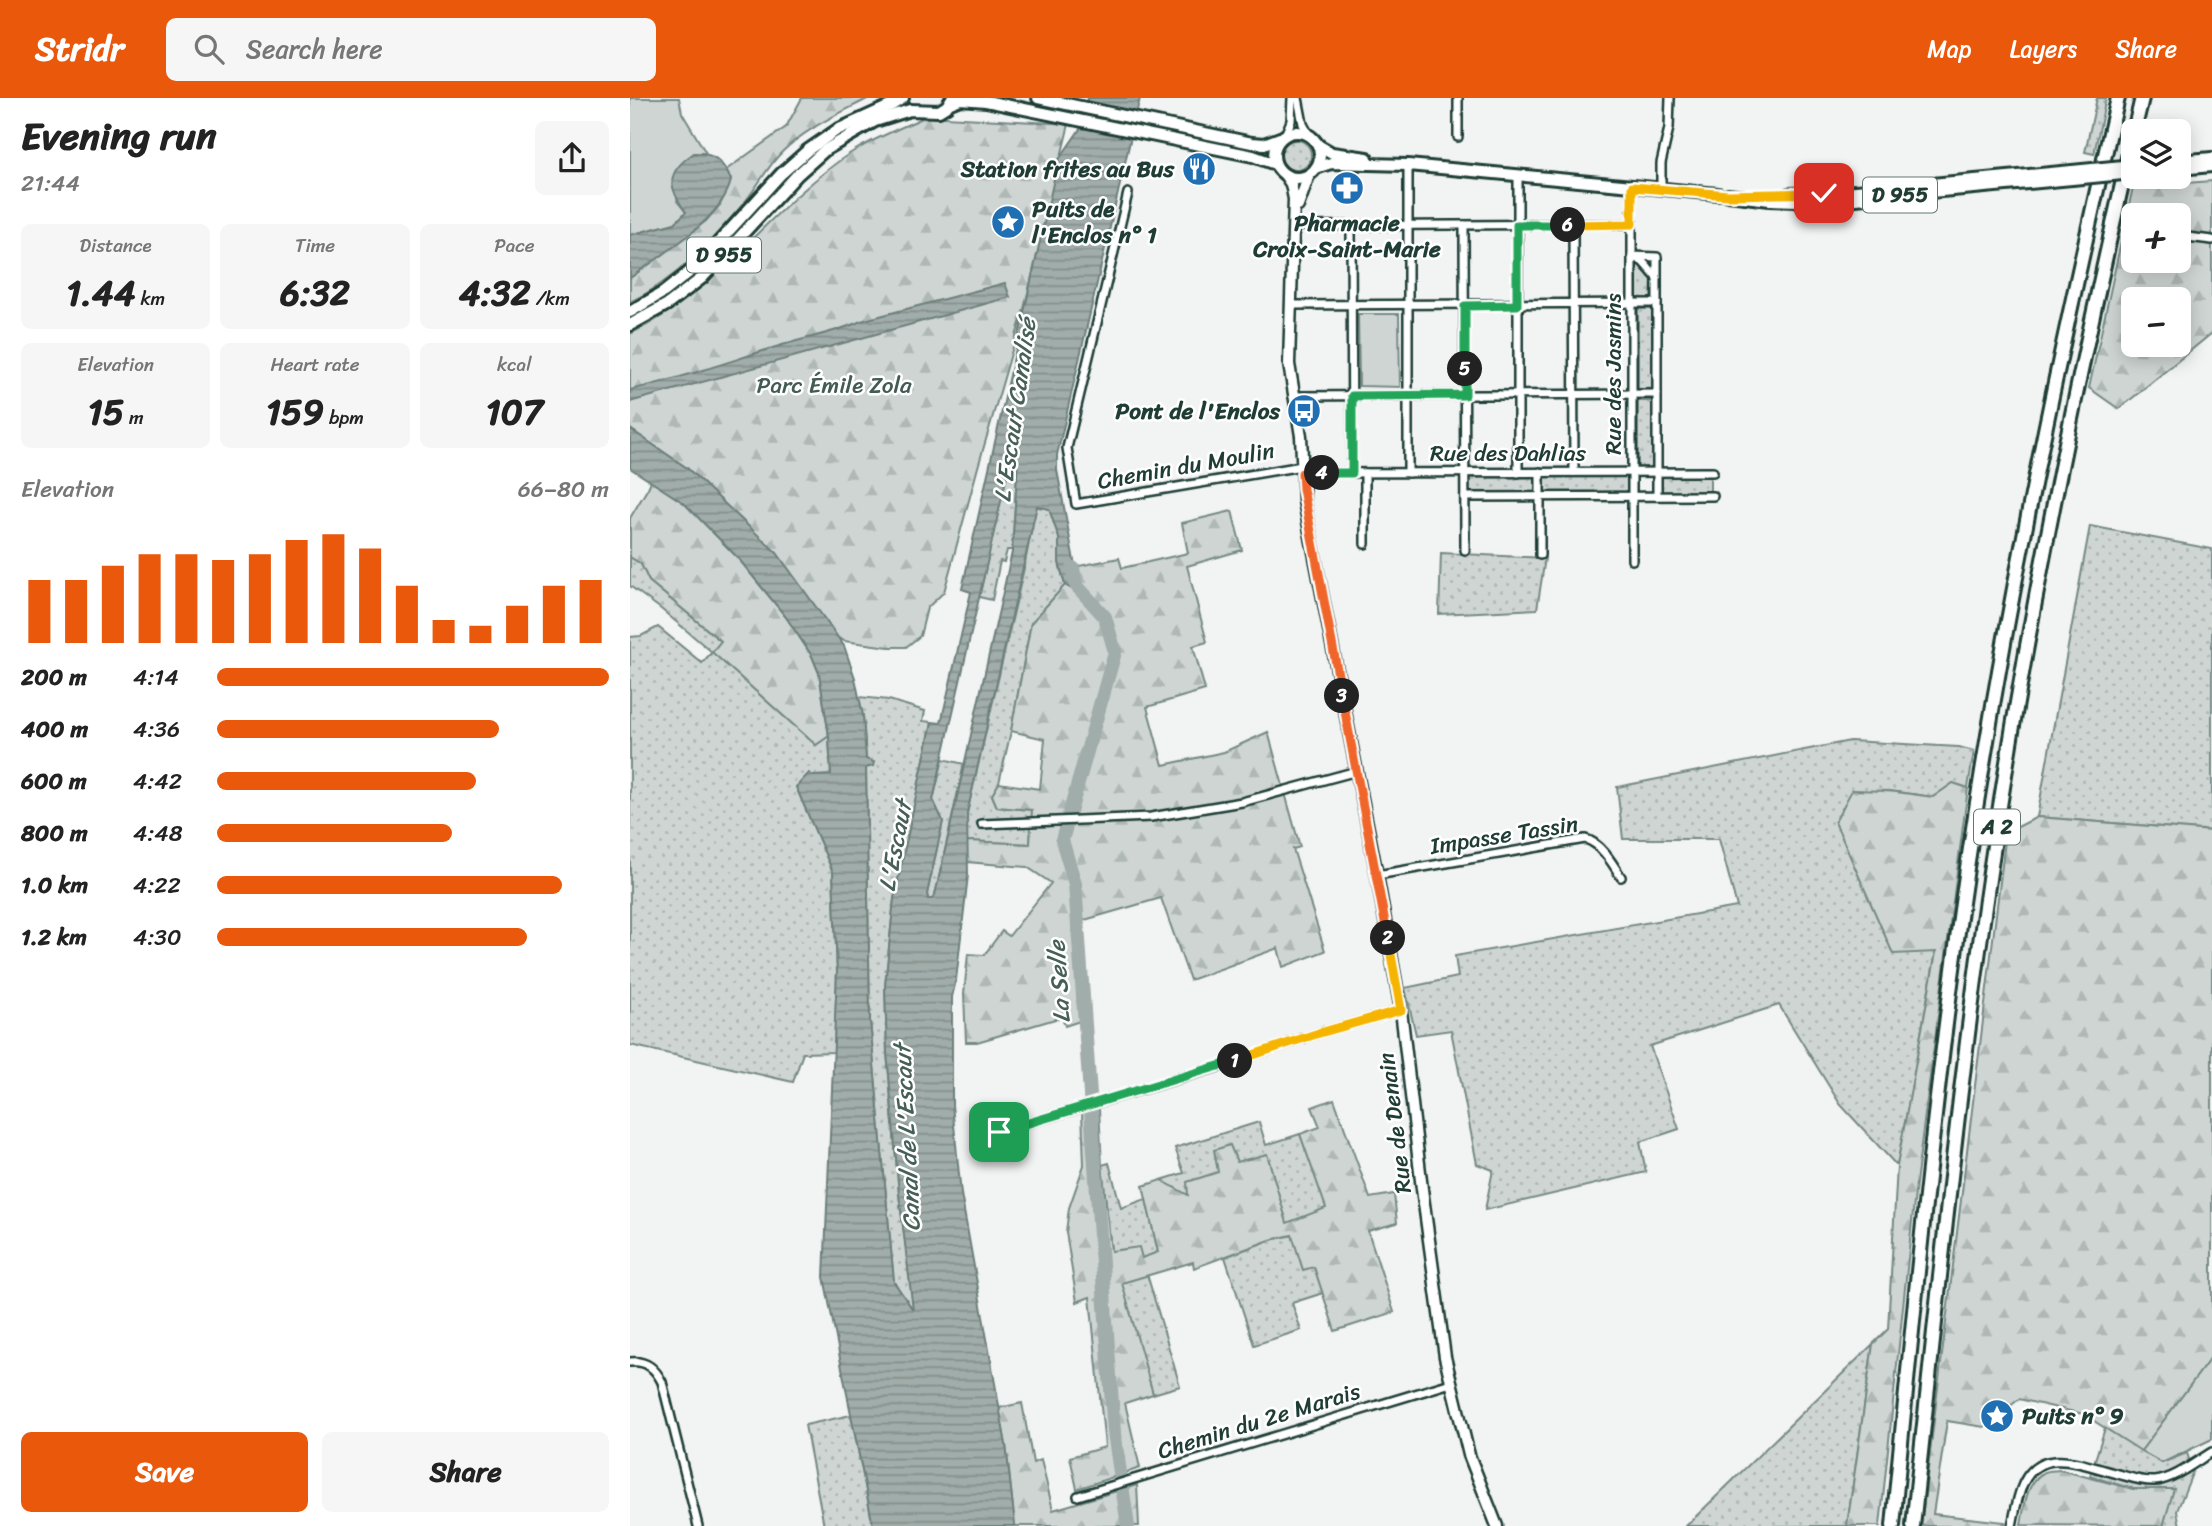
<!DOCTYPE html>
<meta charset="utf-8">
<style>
body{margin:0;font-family:Sriracha,sans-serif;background:#f6f6f6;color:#222;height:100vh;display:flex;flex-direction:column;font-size:26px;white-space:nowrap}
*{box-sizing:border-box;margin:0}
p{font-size:23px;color:#767676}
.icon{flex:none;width:38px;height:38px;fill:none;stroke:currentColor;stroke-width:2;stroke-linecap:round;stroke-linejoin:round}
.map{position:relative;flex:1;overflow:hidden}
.details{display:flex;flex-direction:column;background:#fff;width:630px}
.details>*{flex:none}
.fabs{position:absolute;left:1491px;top:21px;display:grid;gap:14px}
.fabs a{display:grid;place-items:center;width:70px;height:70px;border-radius:10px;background:#fff;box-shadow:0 4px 18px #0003;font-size:35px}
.pin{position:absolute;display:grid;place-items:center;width:60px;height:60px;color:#fff;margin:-30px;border-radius:14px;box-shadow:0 4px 10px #0006}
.km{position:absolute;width:35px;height:35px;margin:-18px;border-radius:50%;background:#222;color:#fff;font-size:19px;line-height:35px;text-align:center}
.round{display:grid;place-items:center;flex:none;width:74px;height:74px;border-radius:10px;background:#f6f6f6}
.summary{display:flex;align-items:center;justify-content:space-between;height:119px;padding:0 21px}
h1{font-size:38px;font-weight:800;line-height:52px}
.figures{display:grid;grid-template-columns:repeat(3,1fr);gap:10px;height:119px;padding:7px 21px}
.figures div{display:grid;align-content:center;border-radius:10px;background:#f6f6f6;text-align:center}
.figures b{font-size:35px;font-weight:800}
.figures small{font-size:19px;font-weight:400}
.figures p{font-size:19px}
.chart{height:196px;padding:14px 21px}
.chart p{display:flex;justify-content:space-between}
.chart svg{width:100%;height:126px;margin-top:7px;stroke:#ea580c;stroke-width:6}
.cta{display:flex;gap:14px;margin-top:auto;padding:14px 21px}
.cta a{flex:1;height:80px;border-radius:10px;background:#ea580c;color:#fff;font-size:28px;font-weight:800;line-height:80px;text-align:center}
.cta a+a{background:#f6f6f6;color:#222}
ul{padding:0 21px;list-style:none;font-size:23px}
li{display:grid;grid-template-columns:112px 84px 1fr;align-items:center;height:52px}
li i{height:18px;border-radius:9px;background:#ea580c}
header{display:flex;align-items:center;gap:42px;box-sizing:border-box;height:98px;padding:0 35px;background:#ea580c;color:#fff}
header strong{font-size:33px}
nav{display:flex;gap:38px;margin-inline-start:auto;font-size:24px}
.search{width:490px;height:63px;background:#f6f6f6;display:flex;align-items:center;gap:18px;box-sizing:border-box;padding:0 24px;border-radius:10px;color:#767676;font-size:26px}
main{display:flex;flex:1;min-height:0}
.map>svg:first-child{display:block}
.grass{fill:url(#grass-dots);stroke:#768984;stroke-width:2}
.forest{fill:url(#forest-firs);stroke:#768984;stroke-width:2;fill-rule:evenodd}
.green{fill:#ced5d3;stroke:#768984;stroke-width:2}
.water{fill:url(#water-rules);stroke:#6d807b;stroke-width:2;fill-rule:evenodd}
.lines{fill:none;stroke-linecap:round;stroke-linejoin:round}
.river{stroke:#a1adaa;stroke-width:14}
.street-casing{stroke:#1f3d34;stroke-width:12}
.secondary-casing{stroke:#1f3d34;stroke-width:15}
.primary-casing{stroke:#1f3d34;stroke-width:16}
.highway-casing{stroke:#1f3d34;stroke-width:18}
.street{stroke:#fff;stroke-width:7}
.secondary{stroke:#fff;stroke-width:10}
.primary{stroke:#fff;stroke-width:10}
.highway{stroke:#fff;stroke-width:12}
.primary-bridge-casing{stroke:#1f3d34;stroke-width:16;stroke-linecap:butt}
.primary-bridge{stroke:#fff;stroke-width:10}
.split-1-casing{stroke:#fff;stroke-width:14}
.split-2-casing{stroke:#fff;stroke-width:14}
.split-3-casing{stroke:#fff;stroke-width:14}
.split-4-casing{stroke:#fff;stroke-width:14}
.split-5-casing{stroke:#fff;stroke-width:14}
.split-6-casing{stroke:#fff;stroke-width:14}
.split-7-casing{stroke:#fff;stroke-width:14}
.split-1{stroke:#22a559;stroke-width:9}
.split-2{stroke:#f5b400;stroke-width:9}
.split-3{stroke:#f0652b;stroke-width:9}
.split-4{stroke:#f0652b;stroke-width:9}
.split-5{stroke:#22a559;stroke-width:9}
.split-6{stroke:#22a559;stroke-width:9}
.split-7{stroke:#f5b400;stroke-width:9}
.labels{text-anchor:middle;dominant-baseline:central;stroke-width:5;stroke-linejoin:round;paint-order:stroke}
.shield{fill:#fff;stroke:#627771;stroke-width:2}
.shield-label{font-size:21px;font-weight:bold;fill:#1f3d34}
.poi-label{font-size:23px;font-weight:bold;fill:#1f3d34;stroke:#fff;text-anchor:end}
.street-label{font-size:23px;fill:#1f3d34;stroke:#fff}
.park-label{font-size:23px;fill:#425b54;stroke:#fff}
.water-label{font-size:24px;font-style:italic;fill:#465f57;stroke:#fff}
</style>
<header>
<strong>Stridr</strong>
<div class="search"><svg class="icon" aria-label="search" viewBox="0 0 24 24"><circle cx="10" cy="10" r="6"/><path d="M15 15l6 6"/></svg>Search here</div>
<nav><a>Map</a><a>Layers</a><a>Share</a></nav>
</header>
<main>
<section class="details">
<div class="summary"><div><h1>Evening run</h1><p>21:44</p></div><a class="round"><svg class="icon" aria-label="share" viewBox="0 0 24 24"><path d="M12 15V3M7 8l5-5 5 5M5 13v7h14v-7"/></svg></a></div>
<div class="figures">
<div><p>Distance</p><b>1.44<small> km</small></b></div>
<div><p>Time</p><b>6:32</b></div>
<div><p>Pace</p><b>4:32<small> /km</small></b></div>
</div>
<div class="figures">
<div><p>Elevation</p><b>15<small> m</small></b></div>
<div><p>Heart rate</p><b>159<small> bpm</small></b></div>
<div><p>kcal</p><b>107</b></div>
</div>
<div class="chart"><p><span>Elevation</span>66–80 m</p>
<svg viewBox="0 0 160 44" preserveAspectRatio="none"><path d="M5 44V22M15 44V22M25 44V17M35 44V13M45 44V13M55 44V15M65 44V13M75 44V8M85 44V6M95 44V11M105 44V24M115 44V36M125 44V38M135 44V31M145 44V24M155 44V22"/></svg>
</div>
<ul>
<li><b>200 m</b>4:14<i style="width:100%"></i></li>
<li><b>400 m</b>4:36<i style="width:72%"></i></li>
<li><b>600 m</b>4:42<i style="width:66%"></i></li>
<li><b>800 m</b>4:48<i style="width:60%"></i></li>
<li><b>1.0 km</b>4:22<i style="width:88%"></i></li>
<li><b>1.2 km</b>4:30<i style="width:79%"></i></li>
</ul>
<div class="cta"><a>Save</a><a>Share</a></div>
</section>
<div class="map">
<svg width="1582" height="1428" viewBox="0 0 1582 1428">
<defs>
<pattern id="grass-dots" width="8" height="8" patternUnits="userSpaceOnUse" patternTransform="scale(1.75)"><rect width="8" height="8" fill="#ced5d3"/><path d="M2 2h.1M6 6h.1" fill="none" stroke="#b0b8b6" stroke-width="1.8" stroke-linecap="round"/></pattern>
<pattern id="forest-firs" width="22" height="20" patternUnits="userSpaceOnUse" patternTransform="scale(1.75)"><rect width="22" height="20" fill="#ced5d3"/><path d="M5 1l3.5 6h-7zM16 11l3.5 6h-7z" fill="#b0b8b6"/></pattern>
<pattern id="water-rules" width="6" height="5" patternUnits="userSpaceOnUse" patternTransform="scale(1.75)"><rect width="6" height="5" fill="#a1adaa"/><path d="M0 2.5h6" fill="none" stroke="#838e8b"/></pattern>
</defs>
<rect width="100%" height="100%" fill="#f2f3f3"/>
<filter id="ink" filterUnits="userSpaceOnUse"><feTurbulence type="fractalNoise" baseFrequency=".0143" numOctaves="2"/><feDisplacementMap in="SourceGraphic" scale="14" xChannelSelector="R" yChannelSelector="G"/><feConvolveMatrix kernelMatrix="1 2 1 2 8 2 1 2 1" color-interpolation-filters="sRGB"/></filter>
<g filter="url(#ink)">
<!-- grass -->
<g class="grass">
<path d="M1467,0H1476L1464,56L1455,54Z"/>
<circle cx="666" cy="57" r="15"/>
<path d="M1005,162L1008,163L1022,179L1021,201H1005Z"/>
<rect x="1008" y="211" width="14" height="80"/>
<rect x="1008" y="303" width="14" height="68"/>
<path d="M381,355L387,357L388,361L382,452H377L374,464L370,463L362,502L349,499Z"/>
<path d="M1080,376V394L1031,396V378Z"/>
<rect x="839" y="378" width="66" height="17"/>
<path d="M999,378V394L915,395L914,379Z"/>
<path d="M406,408L419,411L429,440V464L435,487L401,525L381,633L369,685L362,697L367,709L402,712L400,746L337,743V715L394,470Z"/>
<path d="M1460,428L1582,451V733L1407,719Z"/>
<path d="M811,455L915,460L907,511L809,516Z"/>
<path d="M0,459L11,466L19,483L92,544L83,555L186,647L199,638L201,678H183L166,689L203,774L207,874L204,954L173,955L163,984L0,947V539L11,538L28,529L72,565L82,554L31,511L0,488Z"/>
<path d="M229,599L259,602L295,613L293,623L302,624L264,801L255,888L257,954L269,1096L284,1213L264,1184L240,923L236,669L243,668L236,661L233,618Z"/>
<path d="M1220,643L1329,649L1344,653L1338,690L1323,685L1303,699L1259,693L1306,853L1267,1068L1210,1006L1149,907L1020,948L1049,1031L1010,1044L1016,1074L855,1112L863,1072L847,1066L821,932L786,937L775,890L828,879L825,858L1107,809L1089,741H993L987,689Z"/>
<path d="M313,661L334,666L305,797L302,802L298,801L297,796L313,723L303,702Z"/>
<path d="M629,1024L636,1047L670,1036L697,1110L657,1126L637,1057L589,1074L559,1098L531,1082L554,1075L545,1050Z"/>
<path d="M479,1065L491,1110L516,1101L528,1154L512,1161L481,1153L472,1067Z"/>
<path d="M663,1137L673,1171L684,1168L693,1195L662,1205L671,1232L624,1247L595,1159L640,1142Z"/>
<path d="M517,1176L550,1288L523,1296L491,1185Z"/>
<path d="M1243,1246L1217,1428H1056Z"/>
<path d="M221,1317L243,1428H194L175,1327Z"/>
<path d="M1475,1330L1532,1365L1557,1355L1563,1373L1547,1413L1550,1428H1533L1543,1391H1503L1460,1378Z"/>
</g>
<!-- forest -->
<g class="forest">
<path d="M172,0H239C209,16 176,30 152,54C138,68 129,86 117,101C84,141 47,182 0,204V180L76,123L90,107L101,82L96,72L156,29Z"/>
<path d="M297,18L439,26L394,211L348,369L314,494L297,510L290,538L276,549H259L214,543L208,540L146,455L57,370L0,331V236C71,202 119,139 177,89C192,76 207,63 224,53C247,39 273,29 297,18Z"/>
<path d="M1582,83V235L1489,311L1459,290L1503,89ZM1503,117H1549V163H1503ZM1503,201H1549V247H1503Z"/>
<path d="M21,383L54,405L108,460L156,519L182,558L189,575L199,638L186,647L82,554L91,543L19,483L11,466L0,459V420L18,390Z"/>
<path d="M602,413L612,452L557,468L577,544L563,548L575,592L517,609L533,667L594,654L638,634L670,749L663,751L695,853L653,869L648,850L560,882L531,800L451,823L459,920L435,928L432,919L347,944H336L334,896L338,856L354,857L372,833L379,838L421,785L397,769L337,764V743L400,746L402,712L367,709L362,697L369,685L410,691L415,641L381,633L401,525L435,487L444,492L448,484L444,469L489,460L492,470L558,455L552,425Z"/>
<path d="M1323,685L1338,690L1286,1085L1250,1428H1217L1243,1246L1258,1231L1267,1068L1306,854L1263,856L1205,724L1222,692L1259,693L1303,699Z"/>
<path d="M1407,719L1582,733V1258L1511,1353L1453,1316L1389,1301L1354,1329L1317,1323L1303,1416L1375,1424L1374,1428H1291L1376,735Z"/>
<path d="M704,1001L740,1100L764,1096L767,1125L738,1133L764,1214L705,1233L684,1169L673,1172L662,1137L640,1142L564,1170L563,1164L492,1185L523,1296L495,1305L510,1370L447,1391L440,1359L475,1349L460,1199L447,1204L436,1134L439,1110L454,1067L452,1013L469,1011L472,1067L481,1153L509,1149L512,1160L528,1154L513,1088L531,1082L558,1097L557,1084L588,1074L584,1052L600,1047L607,1064L637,1056L657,1125L696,1110L670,1036L690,1029L682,1009Z"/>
<path d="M392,1305L403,1365L411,1362L423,1412L507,1387L509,1428H385L376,1347L369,1310Z"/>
<path d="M1430,1372L1503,1391H1544L1533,1428L1391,1427C1394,1411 1396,1384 1413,1375C1417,1372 1425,1373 1430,1372Z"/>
</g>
<!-- green -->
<g class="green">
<path d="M0,0H49L52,15L76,55H64L47,103L56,114L45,125L0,137Z"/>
<path d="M728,216H769L770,289L729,288Z"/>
<path d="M1582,1258V1341L1532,1365L1511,1353Z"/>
</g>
<!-- water -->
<g class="water">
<path d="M458,0H510L427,357V372L448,484L444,492L435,487L429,464V440L419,411L407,408L337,715L338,777L326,882L322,899V1007L331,1096L376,1347L385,1428H243L194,1179L207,874L203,774L166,689L179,675L183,678L201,677L199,638L189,575L182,558L156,519L108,460L54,405L0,370V331L57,370L147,455L214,548L225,580L233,618L236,661L244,664L243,668L236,670L240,923L264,1184L283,1212L269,1096L257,954L255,888L264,801L302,624L311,625L341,494L332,491L428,63L450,31ZM382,355L387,357L388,361L382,454L305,797L302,801H298L297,796L313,723L303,702Z"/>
<path d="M64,55C85,55 92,63 101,82C93,121 31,157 0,180V137L45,125L56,114C37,88 36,74 64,55Z"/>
<path d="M375,185L380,199L0,304V292C51,281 100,263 149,248C177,239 206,235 231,223Z"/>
</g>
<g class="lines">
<!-- river -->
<path class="river" d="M443,470L446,487L475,519L485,554L432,742L445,786L484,1334L498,1428"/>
<!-- street casing -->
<g class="street-casing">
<g id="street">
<path d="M668,0L673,26L679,37"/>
<path d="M828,0V39"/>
<path d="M655,37L661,23L662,0"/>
<path d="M778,67V375"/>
<path d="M1031,92V65L1039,30L1040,0"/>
<path d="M498,95L437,350L446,406L672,368"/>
<path d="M721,127L722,375"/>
<path d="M834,127L835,452"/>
<path d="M943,127L944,374"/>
<path d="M664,128L1002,126"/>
<path d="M1549,138L1582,142"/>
<path d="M1002,158L1027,159V398"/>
<path d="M1006,160L1013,164L1027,180"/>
<path d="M660,207L1027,205"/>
<path d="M663,298L1027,296"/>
<path d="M910,374V457"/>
<path d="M672,375L1083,374"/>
<path d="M888,375V78"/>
<path d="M835,399L1083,398"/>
<path d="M735,446V375"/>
<path d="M1002,462V89"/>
<path d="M352,726L521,719L612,704L727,673"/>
<path d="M747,777L955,741C970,744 983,766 991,779"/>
<path d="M369,1034L588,969L686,936L771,912"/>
<path d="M0,1264C16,1262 25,1270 32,1284L68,1428"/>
<path d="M448,1398L821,1285"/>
<path d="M1382,1428C1385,1414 1387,1399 1393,1386C1411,1346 1456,1368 1488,1376C1500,1379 1512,1384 1525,1383C1545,1381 1565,1364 1582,1354"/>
</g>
</g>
<!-- secondary casing -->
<g class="secondary-casing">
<g id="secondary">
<path d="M655,77L661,86L664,101L659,266L671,338L674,403L747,777L771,912L792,1091L815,1259L839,1357L867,1428"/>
<path d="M668,108L679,77"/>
</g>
</g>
<!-- primary casing -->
<g class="primary-casing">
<g id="primary">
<path d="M408,0L622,45L634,46L650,40"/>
<path d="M320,5L330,1L356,3L623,58L645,66"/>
<circle cx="667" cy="57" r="23"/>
<path d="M688,47L702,55L737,60"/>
<path d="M1549,63L1582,60"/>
<path d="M686,70L701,65L778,67L1088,96"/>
<path d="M1549,71L1582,68"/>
<path d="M1159,96L1215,94L1442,73"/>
<path d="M1098,97L1140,102L1193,104L1442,81"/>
<path d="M0,214L34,194L67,168L151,76L178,52L207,32L262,7L273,0"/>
<path d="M0,227L38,206L72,180L167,77L195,52L245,23L280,12L309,13L317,8L322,0"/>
</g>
</g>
<!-- highway casing -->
<g class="highway-casing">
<g id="highway">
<path d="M1504,33L1512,0"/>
<path d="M1263,1428C1284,1208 1305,989 1337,770C1375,511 1429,255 1488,0"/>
<path d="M1283,1428C1307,1210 1328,991 1360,774C1396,527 1447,282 1503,38"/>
</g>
</g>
<!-- street -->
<use href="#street" class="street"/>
<!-- secondary -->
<use href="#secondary" class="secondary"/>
<!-- primary -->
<use href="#primary" class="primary"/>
<!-- highway -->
<use href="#highway" class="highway"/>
<!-- primary-bridge casing -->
<g class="primary-bridge-casing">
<g id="primary-bridge">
<path d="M1442,73L1503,67"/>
<path d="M1442,81L1503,75"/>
</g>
</g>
<!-- primary-bridge -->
<use href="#primary-bridge" class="primary-bridge"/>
</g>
</g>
<g class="lines" filter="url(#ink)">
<!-- split-1 casing -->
<g class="split-1-casing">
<path id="split-1" d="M369,1034L605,963"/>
</g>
<!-- split-2 casing -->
<g class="split-2-casing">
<path id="split-2" d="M605,963L686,936L771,912L758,840"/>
</g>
<!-- split-3 casing -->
<g class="split-3-casing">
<path id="split-3" d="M712,598L758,840"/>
</g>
<!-- split-4 casing -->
<g class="split-4-casing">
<path id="split-4" d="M692,375H672L673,391L712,598"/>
</g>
<!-- split-5 casing -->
<g class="split-5-casing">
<path id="split-5" d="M692,375H722V298L835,297V271"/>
</g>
<!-- split-6 casing -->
<g class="split-6-casing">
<path id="split-6" d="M835,271V208L887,207V127H938"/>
</g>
<!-- split-7 casing -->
<g class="split-7-casing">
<path id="split-7" d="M938,127L1002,126V89L1098,97L1194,95"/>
</g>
<!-- split-1 -->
<use href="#split-1" class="split-1"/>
<!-- split-2 -->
<use href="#split-2" class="split-2"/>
<!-- split-3 -->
<use href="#split-3" class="split-3"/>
<!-- split-4 -->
<use href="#split-4" class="split-4"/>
<!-- split-5 -->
<use href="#split-5" class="split-5"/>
<!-- split-6 -->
<use href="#split-6" class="split-6"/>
<!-- split-7 -->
<use href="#split-7" class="split-7"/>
</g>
<!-- icons -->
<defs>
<g id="restaurant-disc" transform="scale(1.75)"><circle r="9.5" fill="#1f6fb2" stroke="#fff"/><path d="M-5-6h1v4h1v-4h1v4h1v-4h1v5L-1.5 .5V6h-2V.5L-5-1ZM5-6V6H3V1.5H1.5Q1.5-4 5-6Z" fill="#fff"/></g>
<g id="pharmacy-disc" transform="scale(1.75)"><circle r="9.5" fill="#1f6fb2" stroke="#fff"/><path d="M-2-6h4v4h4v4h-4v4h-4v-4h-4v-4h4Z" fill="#fff"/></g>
<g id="sight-disc" transform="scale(1.75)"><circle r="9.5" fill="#1f6fb2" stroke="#fff"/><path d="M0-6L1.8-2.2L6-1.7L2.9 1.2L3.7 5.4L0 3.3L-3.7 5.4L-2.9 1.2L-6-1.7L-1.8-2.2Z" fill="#fff"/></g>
<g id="bus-disc" transform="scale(1.75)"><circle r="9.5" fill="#1f6fb2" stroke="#fff"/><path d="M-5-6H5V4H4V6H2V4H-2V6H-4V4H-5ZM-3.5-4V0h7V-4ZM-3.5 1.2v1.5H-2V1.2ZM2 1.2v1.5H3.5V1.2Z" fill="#fff"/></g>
</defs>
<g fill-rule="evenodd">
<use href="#restaurant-disc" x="569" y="71"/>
<use href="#pharmacy-disc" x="717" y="90"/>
<use href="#sight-disc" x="378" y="124"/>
<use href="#bus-disc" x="674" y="313"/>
<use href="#sight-disc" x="1367" y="1318"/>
</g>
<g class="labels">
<!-- shield labels -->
<g class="shield">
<rect x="1233" y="79.5" width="74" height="35" rx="5"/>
<rect x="57" y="139.5" width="74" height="35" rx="5"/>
<rect x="1344" y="711.5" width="46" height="35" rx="5"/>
</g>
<g class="shield-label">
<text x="1270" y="97">D 955</text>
<text x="94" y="157">D 955</text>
<text x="1367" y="729">A 2</text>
</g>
<!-- poi labels -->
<g class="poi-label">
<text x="544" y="71">Station frites au Bus</text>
<text x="402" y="111" text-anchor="start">Puits de<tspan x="402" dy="26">l'Enclos n° 1</tspan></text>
<text x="717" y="125" text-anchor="middle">Pharmacie<tspan x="717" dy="26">Croix-Saint-Marie</tspan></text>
<text x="650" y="313">Pont de l'Enclos</text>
<text x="1392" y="1318" text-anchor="start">Puits n° 9</text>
</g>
<!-- street labels -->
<g class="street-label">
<text transform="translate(983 276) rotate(-90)">Rue des Jasmins</text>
<text x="878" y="355">Rue des Dahlias</text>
<text transform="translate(556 368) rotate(-10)">Chemin du Moulin</text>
<text transform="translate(874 737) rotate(-9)">Impasse Tassin</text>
<text transform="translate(765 1025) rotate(-97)">Rue de Denain</text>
<text transform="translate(629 1323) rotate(-17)">Chemin du 2e Marais</text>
</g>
<!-- park labels -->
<g class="park-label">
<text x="204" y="287">Parc Émile Zola</text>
</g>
<!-- water labels -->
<g class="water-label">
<text transform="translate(385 312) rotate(-82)">L'Escaut Canalisé</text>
<text transform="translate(265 748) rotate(-79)">L'Escaut</text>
<text transform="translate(429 884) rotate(-94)">La Selle</text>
<text transform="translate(277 1040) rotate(-93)">Canal de L'Escaut</text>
</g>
</g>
</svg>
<div class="fabs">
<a><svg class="icon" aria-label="layers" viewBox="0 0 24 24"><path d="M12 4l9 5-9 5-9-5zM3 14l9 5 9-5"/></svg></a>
<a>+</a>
<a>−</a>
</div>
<div class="pin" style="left:369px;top:1034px;background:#1e9e55"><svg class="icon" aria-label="arrive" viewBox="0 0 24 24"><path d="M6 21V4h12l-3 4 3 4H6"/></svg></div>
<div class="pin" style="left:1194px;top:95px;background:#d93025"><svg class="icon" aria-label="check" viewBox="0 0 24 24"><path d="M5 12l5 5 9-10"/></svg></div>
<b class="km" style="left:605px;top:963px">1</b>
<b class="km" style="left:758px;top:840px">2</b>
<b class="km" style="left:712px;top:598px">3</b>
<b class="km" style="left:692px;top:375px">4</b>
<b class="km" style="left:835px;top:271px">5</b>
<b class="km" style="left:938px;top:127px">6</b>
</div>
</main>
